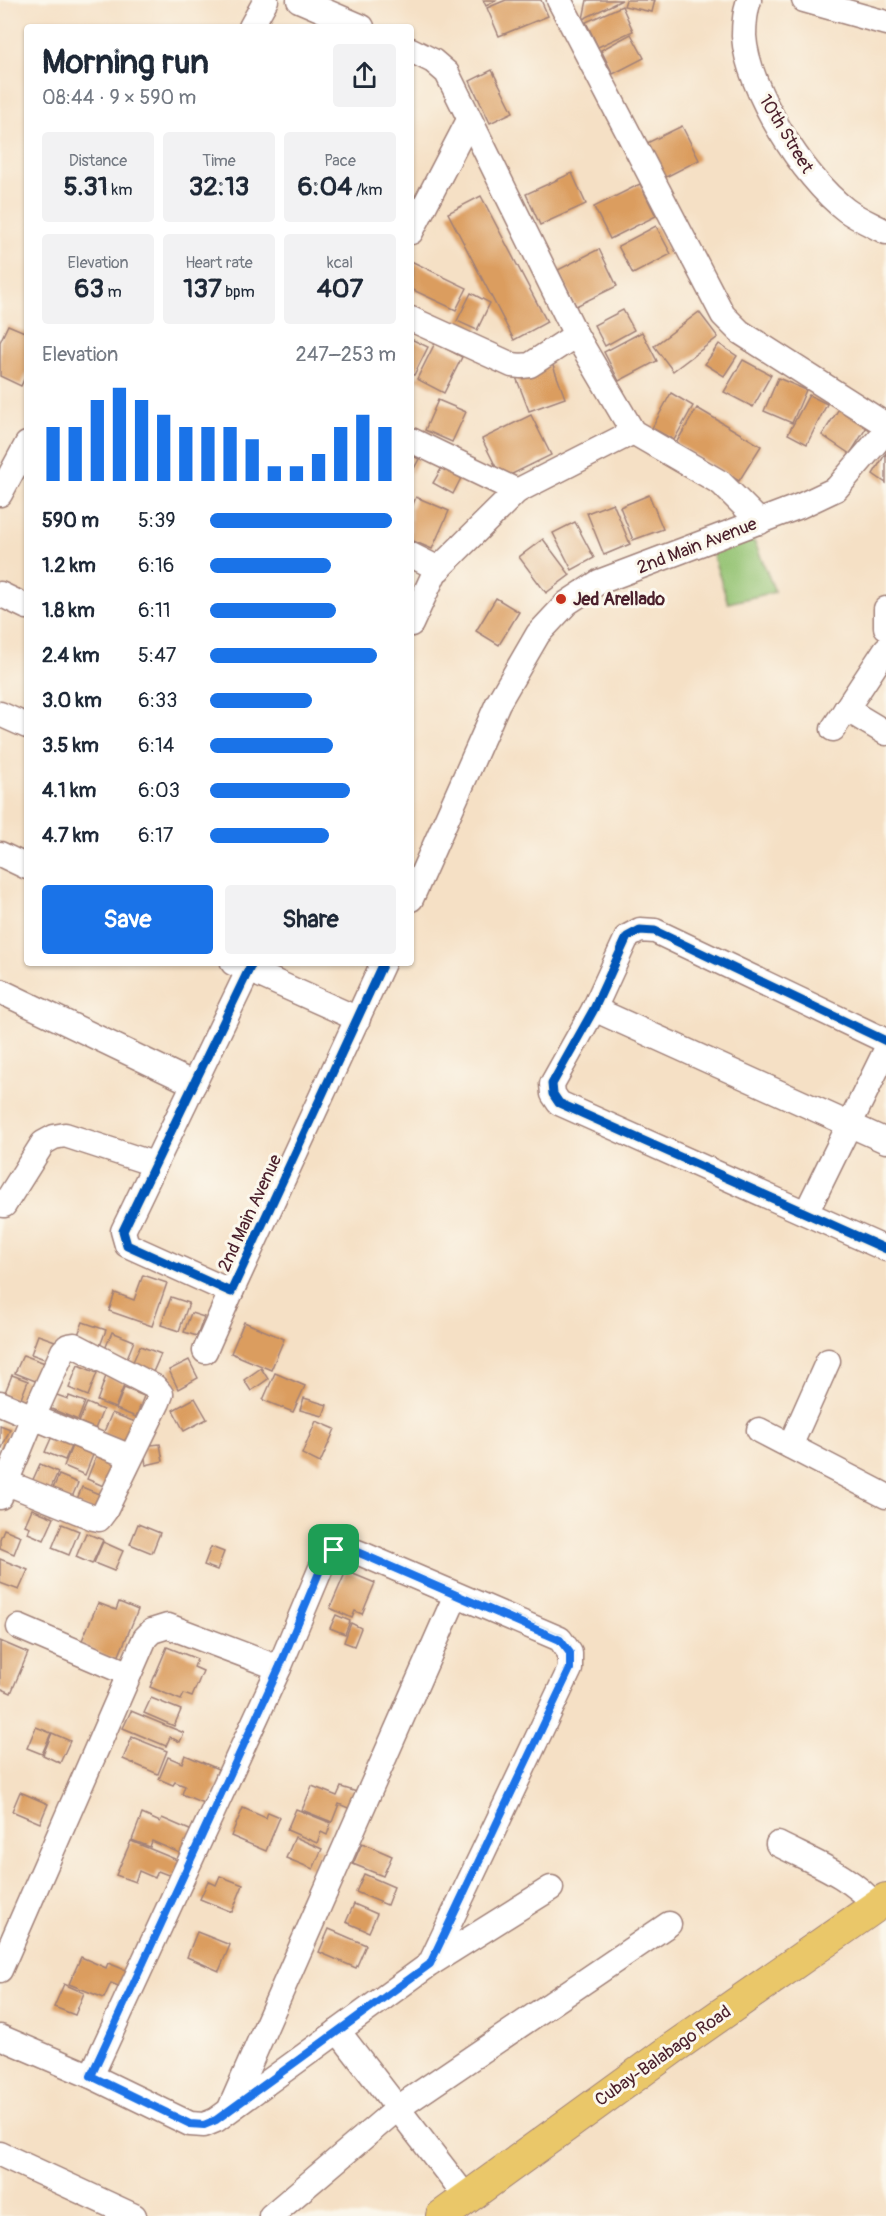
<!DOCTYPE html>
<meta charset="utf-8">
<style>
body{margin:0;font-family:Pangolin,sans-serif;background:#f2f2f3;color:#1f2937;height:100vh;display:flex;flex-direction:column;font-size:22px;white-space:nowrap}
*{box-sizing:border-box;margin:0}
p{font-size:20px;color:#747a83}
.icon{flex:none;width:33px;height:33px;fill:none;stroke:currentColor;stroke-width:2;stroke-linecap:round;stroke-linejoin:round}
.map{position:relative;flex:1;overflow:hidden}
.panel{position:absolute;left:24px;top:24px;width:390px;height:942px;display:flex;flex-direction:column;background:#fff;border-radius:6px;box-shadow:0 2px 4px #0004}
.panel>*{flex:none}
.pin{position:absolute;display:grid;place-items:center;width:51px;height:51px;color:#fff;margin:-26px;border-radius:12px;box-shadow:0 3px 9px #0006}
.round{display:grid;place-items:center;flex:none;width:63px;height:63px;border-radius:6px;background:#f2f2f3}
.headline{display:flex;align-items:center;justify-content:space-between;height:102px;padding:0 18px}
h1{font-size:33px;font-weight:700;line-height:45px}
.metrics{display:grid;grid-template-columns:repeat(3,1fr);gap:9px;height:102px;padding:6px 18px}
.metrics div{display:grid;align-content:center;border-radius:6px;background:#f2f2f3;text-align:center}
.metrics b{font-size:26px;font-weight:700}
.metrics small{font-size:16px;font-weight:400}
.metrics p{font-size:16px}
.chart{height:168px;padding:12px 18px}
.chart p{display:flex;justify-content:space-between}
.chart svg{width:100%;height:108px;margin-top:6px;stroke:#1a73e8;stroke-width:6}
.cta{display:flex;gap:12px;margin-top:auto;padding:12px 18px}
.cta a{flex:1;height:69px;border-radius:6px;background:#1a73e8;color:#fff;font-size:24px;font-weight:700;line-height:69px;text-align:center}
.cta a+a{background:#f2f2f3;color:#1f2937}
ul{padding:0 18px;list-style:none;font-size:20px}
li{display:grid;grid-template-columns:96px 72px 1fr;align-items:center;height:45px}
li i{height:15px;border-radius:8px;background:#1a73e8}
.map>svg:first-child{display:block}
.green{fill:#93c271;stroke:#6e704e;stroke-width:1.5}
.building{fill:#db9d5f}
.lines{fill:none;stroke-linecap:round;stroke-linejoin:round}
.minor-casing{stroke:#a08078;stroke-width:27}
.major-casing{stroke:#a08078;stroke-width:34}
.minor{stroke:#fff;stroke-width:24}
.major{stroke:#eac769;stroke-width:32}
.cycleway-casing{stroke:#fbf7ec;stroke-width:13}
.cycleway{stroke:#0057b8;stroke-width:9}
.route-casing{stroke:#fff;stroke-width:12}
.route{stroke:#1a73e8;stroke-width:8}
.poi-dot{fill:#c8321e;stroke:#fbf7ec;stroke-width:2}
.labels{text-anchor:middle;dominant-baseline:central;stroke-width:6;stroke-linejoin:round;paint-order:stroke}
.street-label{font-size:18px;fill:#4a1f2b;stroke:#fbf7ec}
.poi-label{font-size:18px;font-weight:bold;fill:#4a1f2b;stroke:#fbf7ec;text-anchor:start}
</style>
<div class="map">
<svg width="886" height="2216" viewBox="0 0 886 2216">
<rect width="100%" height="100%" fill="#fbf7ec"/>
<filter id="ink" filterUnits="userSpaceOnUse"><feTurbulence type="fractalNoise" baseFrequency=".0167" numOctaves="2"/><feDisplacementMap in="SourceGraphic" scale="12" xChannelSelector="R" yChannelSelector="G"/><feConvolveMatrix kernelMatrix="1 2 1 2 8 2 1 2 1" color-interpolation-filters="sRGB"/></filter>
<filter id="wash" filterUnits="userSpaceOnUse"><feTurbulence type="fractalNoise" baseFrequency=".008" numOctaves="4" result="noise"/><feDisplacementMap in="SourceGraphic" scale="24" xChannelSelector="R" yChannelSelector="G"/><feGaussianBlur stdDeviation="1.35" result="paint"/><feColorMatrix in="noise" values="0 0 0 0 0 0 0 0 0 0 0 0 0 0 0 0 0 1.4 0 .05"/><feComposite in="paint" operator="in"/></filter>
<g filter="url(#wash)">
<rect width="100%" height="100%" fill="#f5e0c5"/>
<!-- green -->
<path class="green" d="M743,531L755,543L775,592L728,603L709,543Z"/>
<g id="blocks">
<!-- building -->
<g class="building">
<path d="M483,0H497L486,6Z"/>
<path d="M506,0H541L548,16L499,36L487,8Z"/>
<path d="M587,0H622L583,19Z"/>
<path d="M626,0H655L652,12L624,6Z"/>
<path d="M622,6L633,31L598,47L586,22Z"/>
<path d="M631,34L644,58L613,74L601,50Z"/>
<path d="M492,70L513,112L490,123L470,81Z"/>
<path d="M682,126L699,160L664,178L647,143Z"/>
<path d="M572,173L586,204L540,225L526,194Z"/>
<path d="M640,184L656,216L610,239L594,207Z"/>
<path d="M481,196L547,322L514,340L448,213Z"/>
<path d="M656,226L671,254L633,274L618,246Z"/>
<path d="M599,249L617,286L576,306L558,270Z"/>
<path d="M411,261L467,288L456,310L411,289Z"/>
<path d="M471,293L490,303L477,330L457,321Z"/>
<path d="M623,310L634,330L605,346L594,325Z"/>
<path d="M699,312L718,337L673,371L654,346Z"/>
<path d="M8,325L27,333V373L21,386L0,376V342Z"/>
<path d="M642,332L657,361L619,381L604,352Z"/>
<path d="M411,339L428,347L414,375L411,374Z"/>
<path d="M435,343L462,357L444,393L417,379Z"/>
<path d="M719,344L737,356L724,376L705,364Z"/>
<path d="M743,360L771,375L753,407L724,392Z"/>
<path d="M552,363L565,398L529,411L516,377Z"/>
<path d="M778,378L806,390L792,423L764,411Z"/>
<path d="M671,393L693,406L674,440L652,428Z"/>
<path d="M809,395L827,404L807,444L788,434Z"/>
<path d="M438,400L466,412L452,442L425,430Z"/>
<path d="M842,404L870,422L850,454L822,435Z"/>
<path d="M697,408L761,446L739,481L676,443Z"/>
<path d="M531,415L551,455L502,479L482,439Z"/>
<path d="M886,453V483L873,474Z"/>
<path d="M411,455L419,459L411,474Z"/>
<path d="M444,464L463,474L453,494L433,483Z"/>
<path d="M649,495L663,529L633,540L620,507Z"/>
<path d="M416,497L449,511L432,549L411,540V509Z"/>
<path d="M613,503L630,544L604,555L587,513Z"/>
<path d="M575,522L594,558L572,570L553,533Z"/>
<path d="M543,539L570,575L546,593L519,557Z"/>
<path d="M496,598L519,612L499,645L476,631Z"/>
<path d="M143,1275L167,1283L152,1326L109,1311L115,1293L134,1300Z"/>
<path d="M171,1297L189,1303L179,1331L161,1325Z"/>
<path d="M191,1313L204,1317L197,1336L184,1332Z"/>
<path d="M83,1322L106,1330L100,1346L77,1337Z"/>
<path d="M244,1322L284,1339L271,1370L231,1353Z"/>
<path d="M112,1332L134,1341L127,1358L105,1349Z"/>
<path d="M38,1335L58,1342L50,1361L31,1354Z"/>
<path d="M140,1346L161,1354L153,1372L132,1364Z"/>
<path d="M23,1355L45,1363L38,1382L15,1373Z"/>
<path d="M189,1360L198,1378L178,1389L169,1370Z"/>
<path d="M78,1365L97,1373L88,1396L69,1388Z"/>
<path d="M261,1368L268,1379L251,1391L244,1380Z"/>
<path d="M275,1373L305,1386L293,1412L263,1400Z"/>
<path d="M12,1375L28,1381L20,1401L4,1395Z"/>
<path d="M106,1376L125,1383L115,1408L97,1401Z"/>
<path d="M124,1388L144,1396L136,1417L116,1409Z"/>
<path d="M54,1394L68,1399L69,1396L85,1402L78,1420L49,1408Z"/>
<path d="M195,1398L207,1419L184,1431L173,1410Z"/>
<path d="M304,1398L327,1405L323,1416L300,1410Z"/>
<path d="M87,1403L103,1410L95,1429L79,1422Z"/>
<path d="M112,1413L138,1423L129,1444L103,1434Z"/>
<path d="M316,1421L335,1429L320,1463L302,1454Z"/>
<path d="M0,1425L10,1429L2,1448L0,1447Z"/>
<path d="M53,1434L73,1442L65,1460L45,1452Z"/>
<path d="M74,1441L95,1450L85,1475L64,1466Z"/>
<path d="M160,1444L163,1461L146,1465L143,1446Z"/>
<path d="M98,1452L119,1461L108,1488L87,1479Z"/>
<path d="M40,1464L58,1472L49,1492L31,1484Z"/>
<path d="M59,1475L78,1483L70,1502L51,1493Z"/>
<path d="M82,1487L106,1497L99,1514L75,1504Z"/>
<path d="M32,1509L54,1518L44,1540L28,1533L30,1527L25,1525Z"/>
<path d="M62,1524L79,1531L69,1555L52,1548Z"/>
<path d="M138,1524L160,1533L152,1553L130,1544Z"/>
<path d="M4,1529L21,1536L14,1554L0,1548V1539Z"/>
<path d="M86,1533L103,1540L92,1564L76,1557Z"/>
<path d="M103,1542L123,1551L114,1571L94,1563Z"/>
<path d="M211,1547L224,1552L217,1570L204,1565Z"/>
<path d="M0,1559L28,1570L19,1590L0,1583Z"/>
<path d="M346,1571L375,1583L362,1614L355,1611L352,1618L330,1608Z"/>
<path d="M119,1602L138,1610L117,1660L80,1645L98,1603L116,1610Z"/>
<path d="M336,1615L350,1621L345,1634L330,1628Z"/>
<path d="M351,1623L361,1628L354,1646L344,1642Z"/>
<path d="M0,1641L28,1653L11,1693L0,1688Z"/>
<path d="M167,1647L197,1659L194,1667L203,1671L192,1697L184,1694L181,1700L150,1687Z"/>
<path d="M151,1698L181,1710L174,1726L144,1713Z"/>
<path d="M131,1711L184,1733L180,1742L170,1737L166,1746L123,1728Z"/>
<path d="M36,1727L51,1733L42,1754L27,1748Z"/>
<path d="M52,1733L70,1741L60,1763L43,1755Z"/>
<path d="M132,1737L167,1751L158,1774L123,1759Z"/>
<path d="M185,1755L218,1769L213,1783L217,1785L208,1805L182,1794L185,1786L175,1782L173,1785L159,1779L168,1757L182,1763Z"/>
<path d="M312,1786L337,1796L341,1787L360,1793L353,1810L339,1804L332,1822L302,1810Z"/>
<path d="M20,1792L48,1804L40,1823L12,1811Z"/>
<path d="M243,1808L266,1818L268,1812L280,1817L266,1851L231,1836Z"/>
<path d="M296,1809L331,1823L327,1835L321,1832L317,1843L287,1830Z"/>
<path d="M142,1814L160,1822L162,1818L192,1831L182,1854L152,1841L150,1847L132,1840Z"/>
<path d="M295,1837L322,1849L313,1869L286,1858Z"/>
<path d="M131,1841L182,1862L176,1878L158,1871L155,1878L139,1871L135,1882L116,1875Z"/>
<path d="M362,1843L392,1856L383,1876L353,1864Z"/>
<path d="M364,1874L394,1887L387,1905L356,1892Z"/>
<path d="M220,1876L243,1885L232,1912L200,1899L208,1881L216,1885Z"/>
<path d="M354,1904L377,1914L369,1932L346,1922Z"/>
<path d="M329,1929L366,1945L356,1968L319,1952Z"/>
<path d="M197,1932L230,1945L219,1971L187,1957Z"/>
<path d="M81,1957L106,1968L108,1963L128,1971L121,1987L111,1983L104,1998L69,1984Z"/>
<path d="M64,1984L84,1993L75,2015L54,2007Z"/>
</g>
</g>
</g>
<g filter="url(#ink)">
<use href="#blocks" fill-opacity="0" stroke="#a08078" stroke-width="1.5"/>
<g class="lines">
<!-- minor casing -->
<g class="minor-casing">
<g id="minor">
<path d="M299,0L362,27"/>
<path d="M559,0L723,315L740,332L886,425"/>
<path d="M749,0C745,12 744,23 744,36C747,89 804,179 846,210C858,219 873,225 886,232"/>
<path d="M804,0L886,23"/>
<path d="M251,27L266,0"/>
<path d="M411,50L433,61L447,73L576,335L633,432L721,483L760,522"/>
<path d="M411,232L469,120"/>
<path d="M411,319L512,365L521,366L530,365L576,335"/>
<path d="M411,440L517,491"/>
<path d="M0,494L27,444"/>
<path d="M411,555L439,569"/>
<path d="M0,594L27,607"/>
<path d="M886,609V627"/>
<path d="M411,624L435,572L517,491L633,432"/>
<path d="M846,709L886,733"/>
<path d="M0,714L27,726"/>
<path d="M833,729L886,649"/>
<path d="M0,854L27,867"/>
<path d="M411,899L498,703L538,634L567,603L599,582L800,506L836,489L886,431"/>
<path d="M233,963L358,1019"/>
<path d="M252,963L123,1231L127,1245L231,1292L383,963"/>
<path d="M0,991L194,1084"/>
<path d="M594,1009L886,1141"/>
<path d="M886,1041L655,931L640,930L627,937L594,1009L552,1084L553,1094L559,1103L886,1249"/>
<path d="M4,1205L43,1143L54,1137L65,1135L154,1164"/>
<path d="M806,1213L886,1050"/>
<path d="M205,1351L231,1292"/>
<path d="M0,1403L33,1417L0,1497"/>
<path d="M759,1430L886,1496"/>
<path d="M790,1446L828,1361"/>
<path d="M0,1480L94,1518L99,1519L105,1511L158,1402L161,1394L155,1387L74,1345L68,1346L63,1351L33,1417L131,1457"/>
<path d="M19,1627L129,1674"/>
<path d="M778,1844C813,1862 852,1876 877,1907"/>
<path d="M0,1970L145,1638L152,1631L168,1626L279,1668"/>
<path d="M338,2031L466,2197"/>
<path d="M0,2037L91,2076L190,2124L204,2125L216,2120L430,1964L551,1888"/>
<path d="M91,2076L279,1668L326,1556C339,1547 348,1548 362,1554L560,1639L570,1653V1669L430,1964"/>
<path d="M231,2106L456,1595"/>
<path d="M0,2154L134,2216"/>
<path d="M271,2216L398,2108L669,1924"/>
</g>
</g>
<!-- major casing -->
<g class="major-casing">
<path id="major" d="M442,2216L673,2048L886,1899"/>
</g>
<!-- minor -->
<use href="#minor" class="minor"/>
<!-- major -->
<use href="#major" class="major"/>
<!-- cycleway casing -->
<g class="cycleway-casing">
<g id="cycleway">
<path d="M252,963L123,1231L127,1245L231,1292L383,963"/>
<path d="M886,1041L655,931L640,930L627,937L594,1009L552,1084L553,1094L559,1103L886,1249"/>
<path d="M91,2076L279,1668L326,1556C339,1547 348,1548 362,1554L560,1639L570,1653V1669L430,1964"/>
</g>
</g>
<!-- cycleway -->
<use href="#cycleway" class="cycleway"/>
</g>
</g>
<g class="lines" filter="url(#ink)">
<!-- route casing -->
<g class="route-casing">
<path id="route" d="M348,1548L560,1640L570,1653V1669L430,1964L216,2120L204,2125L190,2124L91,2076L279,1668L326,1556L334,1550Z"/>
</g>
<!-- route -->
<use href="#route" class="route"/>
</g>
<!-- markers -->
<circle class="poi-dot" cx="561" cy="599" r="6"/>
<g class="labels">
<!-- street labels -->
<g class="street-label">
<text transform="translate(786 134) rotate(59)">10th Street</text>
<text transform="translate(697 546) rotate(-21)">2nd Main Avenue</text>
<text transform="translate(250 1213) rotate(-65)">2nd Main Avenue</text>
<text transform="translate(663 2056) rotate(-35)">Cubay-Balabago Road</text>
</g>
<!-- poi labels -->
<g class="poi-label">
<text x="573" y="599">Jed Arellado</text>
</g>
</g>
</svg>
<div class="pin" style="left:334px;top:1550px;background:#1e9e55"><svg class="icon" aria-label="arrive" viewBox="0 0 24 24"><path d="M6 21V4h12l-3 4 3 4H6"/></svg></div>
<section class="panel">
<div class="headline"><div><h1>Morning run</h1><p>08:44 · 9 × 590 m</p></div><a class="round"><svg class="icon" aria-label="share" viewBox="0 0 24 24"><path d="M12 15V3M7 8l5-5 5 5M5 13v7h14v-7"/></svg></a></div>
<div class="metrics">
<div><p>Distance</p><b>5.31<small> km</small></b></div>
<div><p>Time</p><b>32:13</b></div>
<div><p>Pace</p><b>6:04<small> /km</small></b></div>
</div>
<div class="metrics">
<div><p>Elevation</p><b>63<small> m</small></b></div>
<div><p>Heart rate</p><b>137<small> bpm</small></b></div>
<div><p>kcal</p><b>407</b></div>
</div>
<div class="chart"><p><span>Elevation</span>247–253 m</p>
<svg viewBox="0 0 160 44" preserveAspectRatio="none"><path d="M5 44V22M15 44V22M25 44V11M35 44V6M45 44V11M55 44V17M65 44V22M75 44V22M85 44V22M95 44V27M105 44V38M115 44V38M125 44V33M135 44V22M145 44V17M155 44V22"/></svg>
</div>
<ul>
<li><b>590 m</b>5:39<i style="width:98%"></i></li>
<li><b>1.2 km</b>6:16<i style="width:65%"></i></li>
<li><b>1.8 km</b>6:11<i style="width:68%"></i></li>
<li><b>2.4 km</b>5:47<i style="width:90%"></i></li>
<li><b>3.0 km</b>6:33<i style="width:55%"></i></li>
<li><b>3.5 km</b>6:14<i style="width:66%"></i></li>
<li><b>4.1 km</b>6:03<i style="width:75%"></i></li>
<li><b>4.7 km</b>6:17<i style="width:64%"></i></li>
</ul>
<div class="cta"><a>Save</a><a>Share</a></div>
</section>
</div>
